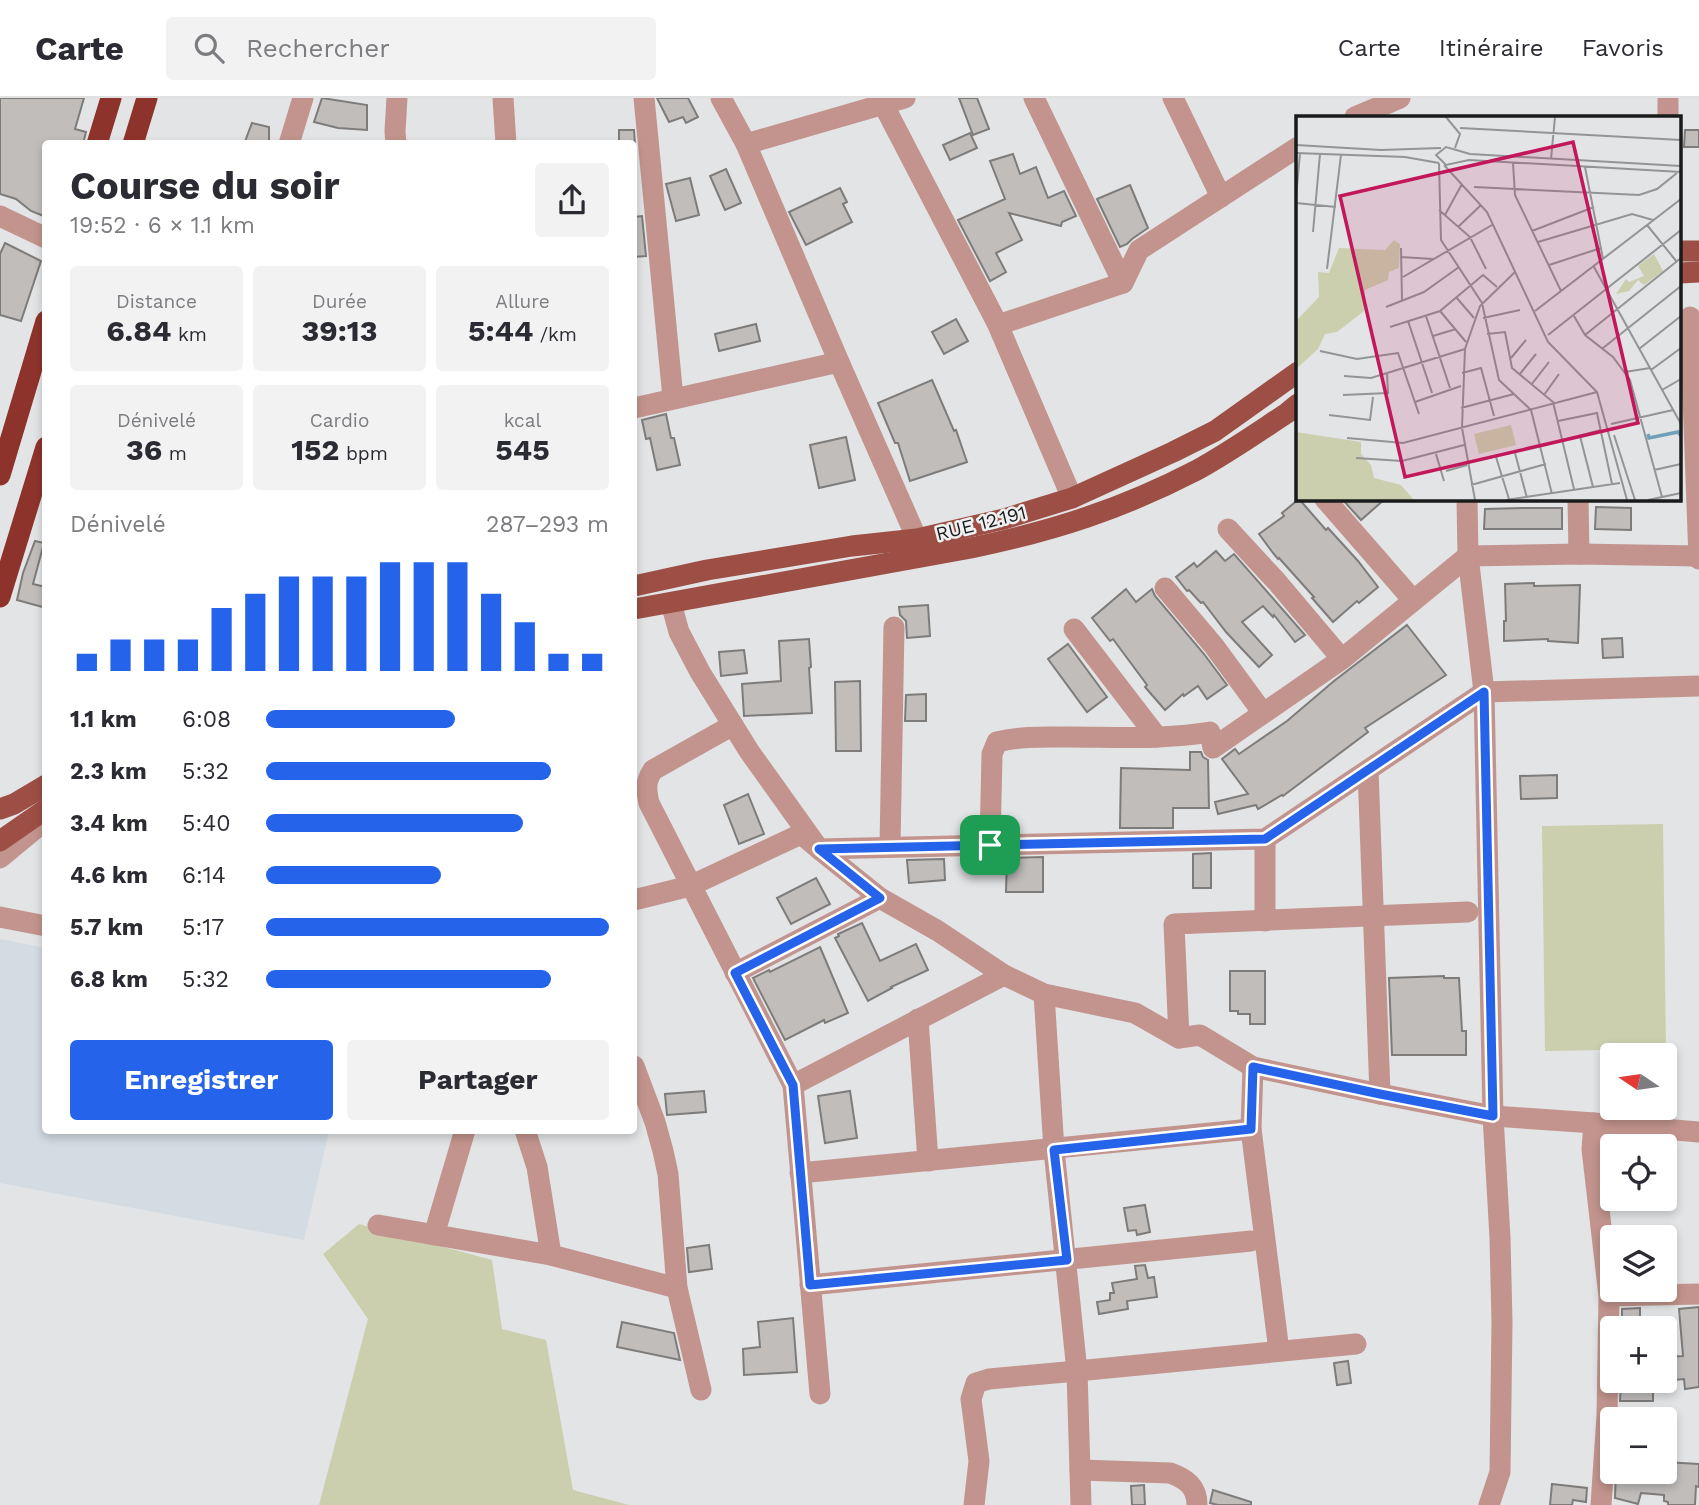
<!DOCTYPE html>
<html lang="fr">
<meta charset="utf-8">
<style>
body{margin:0;font-family:"Work Sans",sans-serif;background:#f2f2f3;color:#2b2b33;height:100vh;display:flex;flex-direction:column;font-size:26px;white-space:nowrap}
*{box-sizing:border-box;margin:0}
p{font-size:23px;color:#7c7c81}
.icon{flex:none;width:38px;height:38px;fill:none;stroke:currentColor;stroke-width:2;stroke-linecap:round;stroke-linejoin:round}
.map{position:relative;flex:1;overflow:hidden}
.drawer{position:absolute;left:42px;top:42px;width:595px;height:994px;display:flex;flex-direction:column;background:#fff;border-radius:7px;box-shadow:0 4px 10px #0003}
.drawer>*{flex:none}
.needle{width:46px;rotate:283deg}
.tools{position:absolute;left:1600px;top:945px;display:grid;gap:14px}
.tools a{display:grid;place-items:center;width:77px;height:77px;border-radius:7px;background:#fff;box-shadow:0 4px 10px #0003;font-size:35px}
.pin{position:absolute;display:grid;place-items:center;width:60px;height:60px;color:#fff;margin:-30px;border-radius:14px;box-shadow:0 4px 10px #0006}
.round{display:grid;place-items:center;flex:none;width:74px;height:74px;border-radius:7px;background:#f2f2f3}
.overview{display:flex;align-items:center;justify-content:space-between;height:119px;padding:0 28px}
h1{font-size:38px;font-weight:700;line-height:52px}
.stats{display:grid;grid-template-columns:repeat(3,1fr);gap:10px;height:119px;padding:7px 28px}
.stats div{display:grid;align-content:center;border-radius:7px;background:#f2f2f3;text-align:center}
.stats b{font-size:30px;font-weight:700}
.stats small{font-size:19px;font-weight:400}
.stats p{font-size:19px}
.chart{height:196px;padding:14px 28px}
.chart p{display:flex;justify-content:space-between}
.chart svg{width:100%;height:126px;margin-top:7px;stroke:#2563eb;stroke-width:6}
.action{display:flex;gap:14px;margin-top:auto;padding:14px 28px}
.action a{flex:1;height:80px;border-radius:7px;background:#2563eb;color:#fff;font-size:28px;font-weight:700;line-height:80px;text-align:center}
.action a+a{background:#f2f2f3;color:#2b2b33}
ul{padding:0 28px;list-style:none;font-size:23px}
li{display:grid;grid-template-columns:112px 84px 1fr;align-items:center;height:52px}
li i{height:18px;border-radius:9px;background:#2563eb}
header{display:flex;align-items:center;gap:42px;box-sizing:border-box;height:98px;padding:0 35px;background:#fff;border-bottom:2px solid #e1e1e2}
header strong{font-size:33px}
nav{display:flex;gap:38px;margin-inline-start:auto;font-size:24px}
.search{width:490px;height:63px;background:#f2f2f3;display:flex;align-items:center;gap:18px;box-sizing:border-box;padding:0 24px;border-radius:7px;color:#7c7c81;font-size:26px}
.map>svg:first-child{display:block}
.built{fill:#d3dbe3}
.green{fill:#cbcfad}
.building{fill:#c0bdbb;stroke:#7e7c7a;stroke-width:2}
.lines{fill:none;stroke-linecap:round;stroke-linejoin:round}
.minor{stroke:#c2948d;stroke-width:21}
.major{stroke:#9d4f45;stroke-width:21}
.highway{stroke:#8e332b;stroke-width:21}
.route-casing{stroke:#fff;stroke-width:14}
.route{stroke:#2563eb;stroke-width:9}
.labels{text-anchor:middle;dominant-baseline:central;stroke-width:5;stroke-linejoin:round;paint-order:stroke}
.street-label{font-size:19px;fill:#1a1b1b;stroke:#eff1f3}
.inset-river{fill:none;stroke:#6ea1b9;stroke-width:3.5}
.inset-road{fill:none;stroke:#929495;stroke-width:2}
.view{fill:#c2185b;fill-opacity:0.15;stroke:#c2185b;stroke-width:3.5}
.inset-edge{fill:none;stroke:#1a1b1b;stroke-width:3.5}
</style>
<header>
<strong>Carte</strong>
<div class="search"><svg class="icon" aria-label="search" viewBox="0 0 24 24"><circle cx="10" cy="10" r="6"/><path d="M15 15l6 6"/></svg>Rechercher</div>
<nav><a>Carte</a><a>Itinéraire</a><a>Favoris</a></nav>
</header>
<div class="map">
<svg width="1699" height="1407" viewBox="0 0 1699 1407">
<rect width="100%" height="100%" fill="#e2e4e6"/>
<!-- built -->
<path class="built" d="M0,841L45,850L46,1032L329,1033L304,1142L0,1085Z"/>
<!-- green -->
<g class="green">
<path d="M1663,726L1666,951L1545,953L1542,728Z"/>
<path d="M359,1126L492,1162L502,1231L546,1242L573,1392L629,1407H319L368,1221L323,1156Z"/>
</g>
<!-- building -->
<g class="building">
<path d="M0,0H84L75,31L86,34L83,46H46V119L31,113L16,101L0,96Z"/>
<path d="M322,0L367,7V32L338,30L314,24Z"/>
<path d="M657,0H688L698,19L686,25L683,19L669,24Z"/>
<path d="M959,0H977L989,31L973,37Z"/>
<path d="M252,25L269,29V46H244Z"/>
<path d="M619,32H634L635,46H619Z"/>
<path d="M1685,32H1699V49H1684Z"/>
<path d="M970,35L977,50L950,62L943,47Z"/>
<path d="M1013,56L1020,76L1036,69L1048,100L1064,93L1076,118L1062,124L1061,128L1009,115L1022,142L996,155L1006,174L990,183L958,122L1005,101L990,63Z"/>
<path d="M726,71L741,105L725,112L710,78Z"/>
<path d="M690,80L699,117L676,123L666,86Z"/>
<path d="M1130,87L1148,130L1132,141L1127,146L1120,149L1097,101Z"/>
<path d="M840,90L847,104L843,106L852,124L806,147L789,114Z"/>
<path d="M642,118L646,158L634,159V119Z"/>
<path d="M5,145L41,163L21,223L0,217V156Z"/>
<path d="M956,221L968,243L944,256L932,234Z"/>
<path d="M756,226L760,243L719,253L715,236Z"/>
<path d="M932,282L954,333L956,332L967,364L910,383L898,345H895L878,305Z"/>
<path d="M666,316L671,340H674L680,367L657,372L650,340L646,341L642,322Z"/>
<path d="M846,339L855,382L819,390L810,347Z"/>
<path d="M1299,401L1326,432L1328,430L1358,463L1378,489L1359,505L1357,503L1333,524L1312,500L1314,499L1279,460L1278,461L1273,455L1259,436L1284,418L1282,415Z"/>
<path d="M1342,401H1385L1361,422Z"/>
<path d="M1596,409L1631,410V432L1595,431Z"/>
<path d="M1523,410H1562V431H1484L1485,411Z"/>
<path d="M35,443L44,445L33,486L46,489V510L17,502L23,475Z"/>
<path d="M1216,453L1225,463L1234,456L1305,537L1295,544L1274,517L1273,519L1263,508L1242,524L1272,557L1259,569L1226,534L1203,504L1201,505L1189,492L1187,493L1176,479L1194,465L1197,469Z"/>
<path d="M1534,485V488L1580,487L1578,545L1548,543V541L1504,543V523H1506L1505,486Z"/>
<path d="M1126,491L1136,504L1152,491L1155,498L1204,556L1227,587L1207,601L1198,588L1184,598L1183,596L1165,612L1145,589L1147,587L1113,541L1110,543L1092,520Z"/>
<path d="M928,507L930,538L907,540L906,523L900,517L899,509Z"/>
<path d="M1407,527L1446,577L1365,630L1368,634L1283,698L1282,697L1258,711L1256,707L1218,716L1215,704L1248,696L1222,661L1235,651L1239,656L1287,623L1334,583Z"/>
<path d="M1622,540L1623,559L1603,560L1602,541Z"/>
<path d="M809,541L811,569L809,570L812,615L744,618L742,586L781,583L779,543Z"/>
<path d="M1068,546L1107,599L1087,614L1048,561Z"/>
<path d="M744,552L747,575L721,578L719,554Z"/>
<path d="M860,583L861,653H836L835,584Z"/>
<path d="M926,596V623H905L906,597Z"/>
<path d="M1190,654H1201L1203,659L1208,662L1209,710H1173V730H1120L1121,670L1190,672Z"/>
<path d="M1557,677V700L1521,701L1520,678Z"/>
<path d="M748,696L764,736L739,746L724,707Z"/>
<path d="M1211,755V790H1193V756Z"/>
<path d="M1043,759V794H1006L1007,760Z"/>
<path d="M944,761L945,782L909,785L907,762Z"/>
<path d="M816,780L830,806L791,826L777,800Z"/>
<path d="M862,825L880,863L916,846L928,872L891,889L892,890L868,903L835,840L839,838L838,836Z"/>
<path d="M820,849L848,915L825,925L824,922L785,942L753,880L769,872L770,874Z"/>
<path d="M1230,873H1265V926H1250V916H1238V913H1230Z"/>
<path d="M1444,878V880H1459L1462,933H1466V957H1392L1389,880Z"/>
<path d="M704,993L706,1014L667,1017L665,996Z"/>
<path d="M850,993L857,1040L825,1045L818,998Z"/>
<path d="M1145,1107L1150,1134L1137,1137L1136,1132L1128,1133L1124,1110Z"/>
<path d="M709,1147L712,1171L689,1174L687,1150Z"/>
<path d="M1145,1167L1148,1180L1154,1179L1157,1199L1127,1203L1128,1211L1099,1216L1097,1204L1110,1202V1195H1114L1112,1185L1137,1181L1135,1168Z"/>
<path d="M1699,1209V1289L1685,1291L1684,1281L1664,1283V1259L1683,1258L1679,1211Z"/>
<path d="M1640,1210V1220L1622,1221V1211Z"/>
<path d="M793,1220L797,1274L744,1277L743,1251L760,1249L758,1224Z"/>
<path d="M622,1224L674,1235L680,1262L617,1249Z"/>
<path d="M1348,1263L1351,1285L1337,1287L1334,1265Z"/>
<path d="M1621,1283H1653V1303H1620Z"/>
<path d="M1664,1364L1699,1366V1389L1696,1388L1695,1407H1668V1404L1664,1403V1397L1641,1395L1638,1406L1615,1400L1616,1374H1664Z"/>
<path d="M1552,1386L1587,1390L1586,1404L1573,1402L1572,1407H1550Z"/>
<path d="M1144,1387L1145,1407H1132L1131,1388Z"/>
<path d="M1213,1392L1251,1404V1407H1218L1210,1405Z"/>
</g>
<g class="lines">
<!-- minor -->
<g class="minor">
<path d="M503,0L506,46"/>
<path d="M644,0L673,300"/>
<path d="M721,0L746,46L839,264L917,441"/>
<path d="M880,0L998,227L1072,400"/>
<path d="M1034,0L1123,185"/>
<path d="M1173,0L1221,99"/>
<path d="M1668,0V19"/>
<path d="M1355,19L1400,0"/>
<path d="M289,46L303,0"/>
<path d="M396,46L395,33L397,0"/>
<path d="M746,46L905,0"/>
<path d="M0,118L46,140"/>
<path d="M1690,219L1699,461"/>
<path d="M998,227L1123,185L1139,152L1298,49"/>
<path d="M634,310L839,264"/>
<path d="M1325,401L1413,502"/>
<path d="M1467,401L1468,458L1484,594L1493,1018L1500,1140L1502,1224L1500,1374L1489,1407"/>
<path d="M1578,401L1579,456"/>
<path d="M1228,431L1277,484L1342,561"/>
<path d="M1165,490L1214,548L1263,615"/>
<path d="M671,505L679,534L700,574L749,653L819,751L880,800L938,833L1004,877L1044,896L1135,915L1179,940L1200,937L1253,969L1380,996L1493,1018L1594,1025L1699,1034"/>
<path d="M1074,531L1157,639"/>
<path d="M733,627L653,672C645,684 646,691 649,705L793,987L820,1296"/>
<path d="M1368,672L1380,996"/>
<path d="M1265,741V823"/>
<path d="M990,747L992,656L997,644C1020,638 1044,639 1068,639C1115,639 1163,642 1210,634L1213,650L1342,561L1468,458L1579,456L1699,458"/>
<path d="M890,749L894,529"/>
<path d="M0,760L46,722"/>
<path d="M634,802L690,788L801,736L819,751L1265,741L1484,594L1699,588"/>
<path d="M0,819L46,828"/>
<path d="M735,875L880,800"/>
<path d="M1044,896L1054,1052L1077,1273L1081,1407"/>
<path d="M918,921L928,1063"/>
<path d="M1179,940L1174,826L1468,814"/>
<path d="M634,968L655,1024L663,1053L668,1076L677,1190L701,1292"/>
<path d="M1253,969L1251,1031L1279,1253"/>
<path d="M793,987L1004,877"/>
<path d="M1594,1025L1592,1051L1609,1198L1607,1318L1601,1407"/>
<path d="M525,1032L537,1069L551,1157"/>
<path d="M800,1075L1251,1031"/>
<path d="M378,1127L551,1157L677,1190"/>
<path d="M434,1137L465,1032"/>
<path d="M810,1187L1251,1143"/>
<path d="M1609,1198L1699,1196"/>
<path d="M1080,1372L1170,1375C1187,1381 1197,1389 1197,1407"/>
<path d="M974,1407L979,1363L971,1301L976,1285L989,1281L1077,1273L1356,1246"/>
</g>
<!-- major -->
<g class="major">
<path d="M1680,153H1699"/>
<path d="M1680,175L1699,174"/>
<path d="M634,488L707,472L852,448L917,441L1004,421L1072,400L1173,354L1215,333L1298,274"/>
<path d="M634,511L971,450C1053,433 1122,411 1197,372C1228,355 1258,334 1287,315L1298,306"/>
<path d="M0,711L14,706L46,687"/>
<path d="M0,743L46,711"/>
</g>
<!-- highway -->
<g class="highway">
<path d="M97,46L111,0"/>
<path d="M133,46L147,0"/>
<path d="M0,377L46,223"/>
<path d="M0,499L46,349"/>
</g>
</g>
<g class="lines">
<!-- route casing -->
<g class="route-casing">
<path id="route" d="M1484,594L1493,1018L1380,996L1253,969L1251,1031L1054,1052L1067,1162L810,1187L793,987L735,875L880,800L819,751L1265,741Z"/>
</g>
<!-- route -->
<use href="#route" class="route"/>
</g>
<g class="labels">
<!-- street labels -->
<g class="street-label">
<text transform="translate(981 425) rotate(-14)">RUE 12.191</text>
</g>
</g>
<!-- overview -->
<g transform="translate(1296 18)">
<rect width="385" height="385" fill="#e2e4e6"/>
<path d="M98,124L104,128L103,152L93,156L92,164L69,174L68,195L41,216L29,218L22,233L0,253V205L23,181L22,156L33,157L43,132L89,134ZM358,138L367,155L348,169L342,164L333,175L320,178L330,163L333,166L348,160L342,150ZM215,309L220,329L183,338L178,318ZM0,316L65,326V338L75,349L78,362L105,369L118,384H0Z" fill="#cbcfad"/>
<path class="inset-river" d="M352,318L353,322L382,316L385,320"/>
<path class="inset-road" d="M150,1L164,18L159,32M164,12L385,24M0,29L85,34L145,32M0,37L109,41M109,41L143,47M255,43L259,1M143,47L145,124L186,187L203,264L235,294L256,378M217,47L219,79L265,175M148,49L191,96L252,226L301,276L331,384M385,50L174,38L150,31L140,39L150,49L173,44L385,56M289,51L307,143M178,71L343,79L361,73L381,57M0,82L4,37M0,87L40,91M143,94L174,121L190,153M149,99L166,68M351,109L381,146M162,111L185,89M236,115L298,91M17,116L24,38M242,126L336,98L357,104M105,132L106,184M105,141L137,143M253,149L305,132M298,151L385,308M31,153L45,39M107,161L196,109M160,181L178,202M90,191L128,176L163,151M144,195L170,226M239,195L385,83M130,200L154,272M278,200L289,219L317,241L334,264L366,381M187,202L224,194M112,205L136,277M94,211L144,195L187,159L201,171M191,218L209,216L216,252L257,286L278,373M252,219L385,114M289,219L385,142M137,220L160,213M307,232L385,170M343,233L385,200M24,235L61,243L102,237L123,298M215,242L230,224M355,254L385,232M329,256L354,252M166,257L185,252L198,300M223,259L240,238M48,260L75,262L169,233M235,269L253,246M366,274L385,263M47,279L92,277L91,257M248,279L263,258M119,286L165,270M165,292L218,278M33,299L74,304L77,281M262,305L301,297L316,368M315,308L377,294M318,319L339,384M284,320L297,371M51,322L107,327L301,276M245,330L305,314M219,337L231,382M140,338L148,365M200,341L213,383M60,342L106,345L168,329M358,354L385,348M150,355L171,349M175,369L250,348M179,384L166,312L169,233L184,190L219,156M210,384L324,367M352,384L385,377"/>
<path class="view" d="M277,26L342,307L109,361L44,80Z"/>
<rect width="385" height="385" class="inset-edge"/>
</g>
</svg>
<div class="tools">
<a><svg class="needle" viewBox="-14 -14 28 28"><path d="M0-13l5 13h-10z" fill="#e53935"/><path d="M0 13l5-13h-10z" fill="#7c7c81"/></svg></a>
<a><svg class="icon" aria-label="locate" viewBox="0 0 24 24"><circle cx="12" cy="12" r="6"/><path d="M12 2v4M12 18v4M2 12h4M18 12h4"/></svg></a>
<a><svg class="icon" aria-label="layers" viewBox="0 0 24 24"><path d="M12 4l9 5-9 5-9-5zM3 14l9 5 9-5"/></svg></a>
<a>+</a>
<a>−</a>
</div>
<div class="pin" style="left:990px;top:747px;background:#1e9e55"><svg class="icon" aria-label="arrive" viewBox="0 0 24 24"><path d="M6 21V4h12l-3 4 3 4H6"/></svg></div>
<section class="drawer">
<div class="overview"><div><h1>Course du soir</h1><p>19:52 · 6 × 1.1 km</p></div><a class="round"><svg class="icon" aria-label="share" viewBox="0 0 24 24"><path d="M12 15V3M7 8l5-5 5 5M5 13v7h14v-7"/></svg></a></div>
<div class="stats">
<div><p>Distance</p><b>6.84<small> km</small></b></div>
<div><p>Durée</p><b>39:13</b></div>
<div><p>Allure</p><b>5:44<small> /km</small></b></div>
</div>
<div class="stats">
<div><p>Dénivelé</p><b>36<small> m</small></b></div>
<div><p>Cardio</p><b>152<small> bpm</small></b></div>
<div><p>kcal</p><b>545</b></div>
</div>
<div class="chart"><p><span>Dénivelé</span>287–293 m</p>
<svg viewBox="0 0 160 44" preserveAspectRatio="none"><path d="M5 44V38M15 44V33M25 44V33M35 44V33M45 44V22M55 44V17M65 44V11M75 44V11M85 44V11M95 44V6M105 44V6M115 44V6M125 44V17M135 44V27M145 44V38M155 44V38"/></svg>
</div>
<ul>
<li><b>1.1 km</b>6:08<i style="width:55%"></i></li>
<li><b>2.3 km</b>5:32<i style="width:83%"></i></li>
<li><b>3.4 km</b>5:40<i style="width:75%"></i></li>
<li><b>4.6 km</b>6:14<i style="width:51%"></i></li>
<li><b>5.7 km</b>5:17<i style="width:100%"></i></li>
<li><b>6.8 km</b>5:32<i style="width:83%"></i></li>
</ul>
<div class="action"><a>Enregistrer</a><a>Partager</a></div>
</section>
</div>
